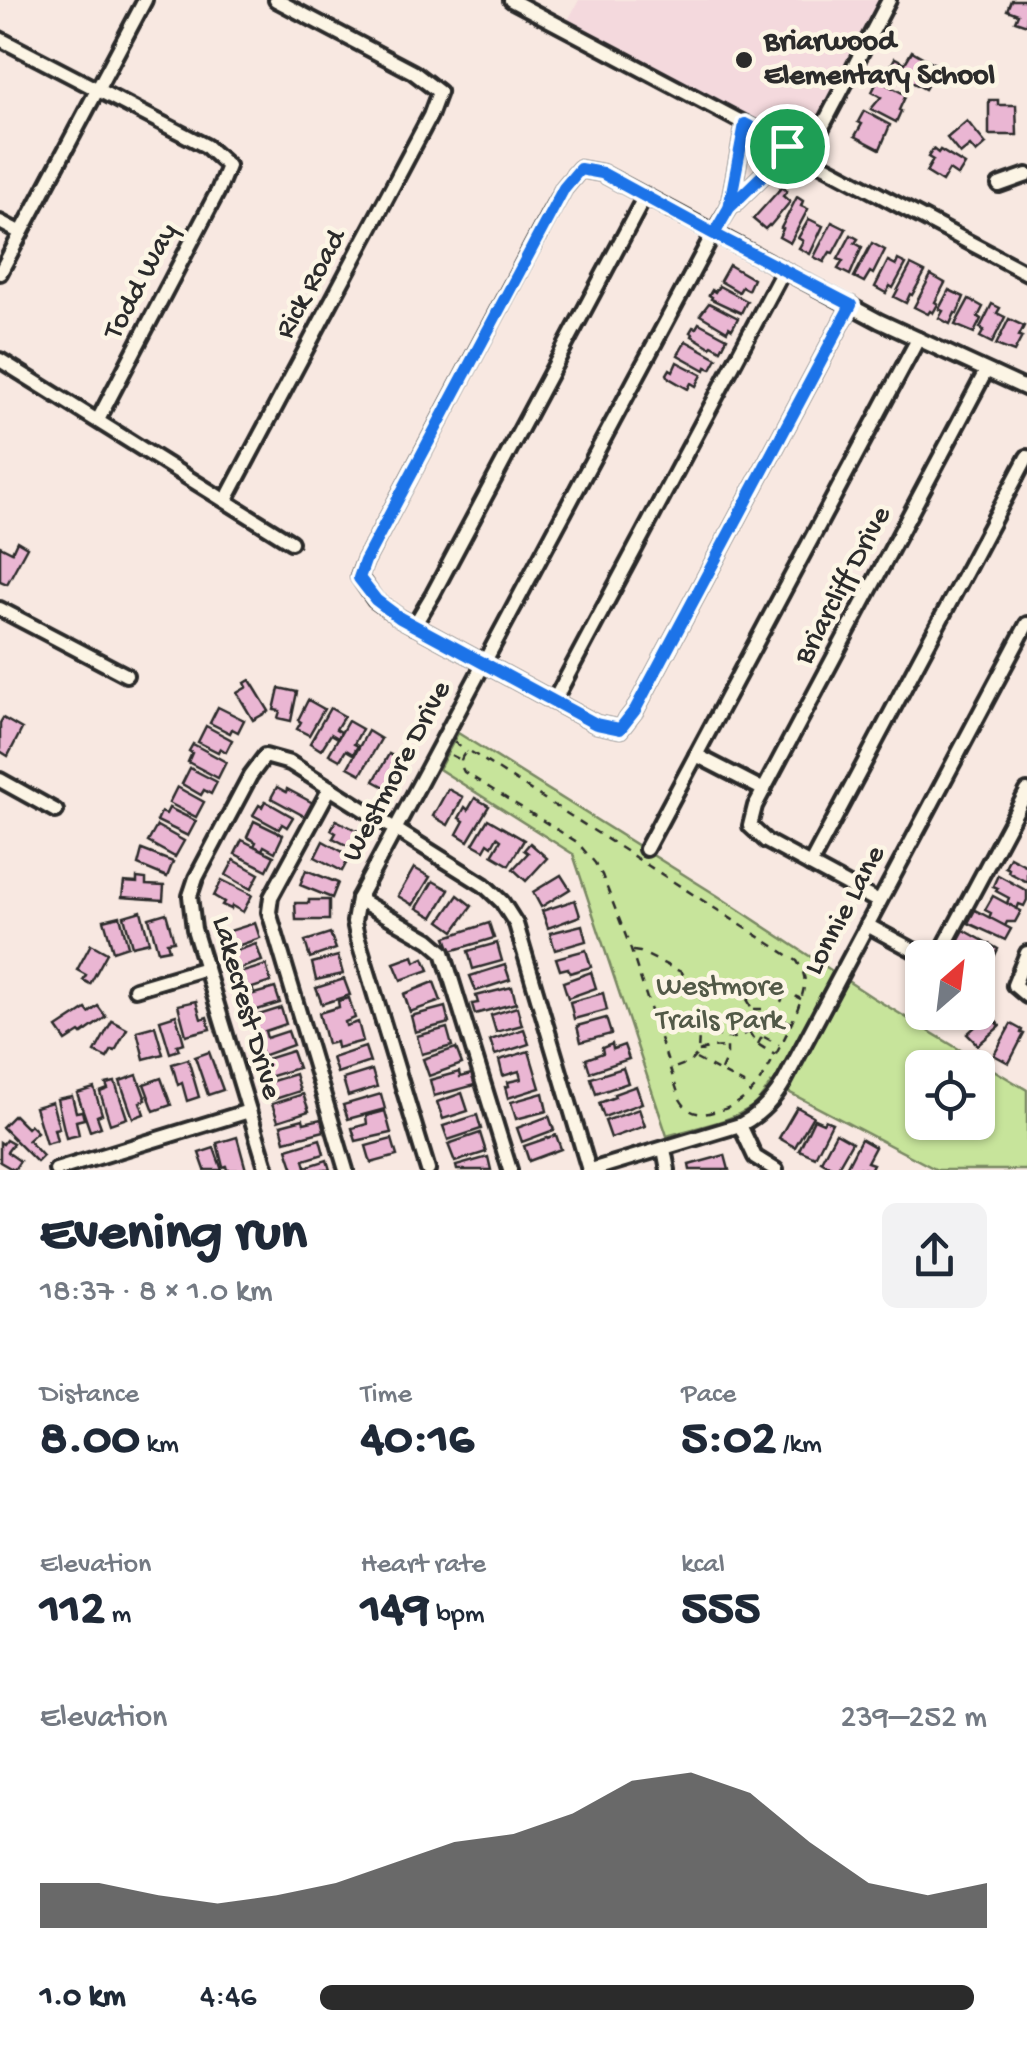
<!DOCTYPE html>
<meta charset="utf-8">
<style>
body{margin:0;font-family:"Gochi Hand",sans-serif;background:#f2f2f3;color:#1f2937;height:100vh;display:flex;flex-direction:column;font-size:38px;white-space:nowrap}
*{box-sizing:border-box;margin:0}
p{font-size:32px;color:#747a83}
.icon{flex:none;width:55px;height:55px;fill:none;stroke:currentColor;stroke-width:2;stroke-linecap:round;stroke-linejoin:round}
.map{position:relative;height:1170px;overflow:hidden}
.drawer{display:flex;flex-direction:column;background:#fff;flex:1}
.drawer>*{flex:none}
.needle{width:65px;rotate:28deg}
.tools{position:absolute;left:905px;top:940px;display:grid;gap:20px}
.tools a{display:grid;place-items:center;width:90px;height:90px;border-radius:15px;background:#fff;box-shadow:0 2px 8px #0004;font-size:50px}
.pin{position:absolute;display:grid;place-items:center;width:85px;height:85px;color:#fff;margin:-42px;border:5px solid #fff;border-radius:50%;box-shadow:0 2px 10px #0007}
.round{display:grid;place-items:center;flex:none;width:105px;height:105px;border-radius:15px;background:#f2f2f3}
.overview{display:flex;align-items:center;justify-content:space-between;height:170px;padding:0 40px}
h1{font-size:55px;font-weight:700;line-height:75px}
.figures{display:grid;grid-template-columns:repeat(3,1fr);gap:15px;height:170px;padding:10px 40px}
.figures div{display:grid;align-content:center}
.figures b{font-size:50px;font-weight:700}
.figures small{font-size:28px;font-weight:400}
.figures p{font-size:28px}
.chart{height:280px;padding:20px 40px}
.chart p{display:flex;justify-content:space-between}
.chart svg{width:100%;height:180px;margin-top:10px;fill:#2b2b2b;opacity:.7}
ul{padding:0 40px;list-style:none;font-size:32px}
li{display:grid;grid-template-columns:160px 120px 1fr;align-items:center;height:75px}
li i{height:25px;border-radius:12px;background:#2b2b2b}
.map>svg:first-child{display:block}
.built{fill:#f4d9dd}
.green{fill:#c7e49b;stroke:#798863;stroke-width:2.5;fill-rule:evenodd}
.building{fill:#eab6d3;stroke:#2b2b2b;stroke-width:2.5}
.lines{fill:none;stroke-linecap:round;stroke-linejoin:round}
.minor-casing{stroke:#2b2b2b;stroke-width:20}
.path{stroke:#2b2b2b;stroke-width:2.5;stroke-dasharray:8 8;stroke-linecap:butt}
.minor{stroke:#fcf5e5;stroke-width:12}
.route-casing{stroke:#fff;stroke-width:20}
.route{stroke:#1a73e8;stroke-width:12}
.poi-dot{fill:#2b2b2b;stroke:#fcf5e5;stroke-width:4}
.labels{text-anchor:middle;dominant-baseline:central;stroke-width:9;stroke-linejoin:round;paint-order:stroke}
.poi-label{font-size:30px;font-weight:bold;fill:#2b2b2b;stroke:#fcf5e5;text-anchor:start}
.street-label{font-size:30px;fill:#2b2b2b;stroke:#fcf5e5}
.park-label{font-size:30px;fill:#525947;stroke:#fcf5e5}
</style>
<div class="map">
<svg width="1027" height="1170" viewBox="0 0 1027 1170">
<rect width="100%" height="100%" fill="#f8e8e1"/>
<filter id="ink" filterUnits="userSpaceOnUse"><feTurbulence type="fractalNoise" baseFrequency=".01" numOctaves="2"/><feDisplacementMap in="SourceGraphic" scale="20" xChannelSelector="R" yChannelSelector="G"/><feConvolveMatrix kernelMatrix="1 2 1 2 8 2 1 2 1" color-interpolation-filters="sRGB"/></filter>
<g filter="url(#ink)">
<!-- built -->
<path class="built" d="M579,0H881L812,130L807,136L799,137L708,98L567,22Z"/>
<!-- green -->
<path class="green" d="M458,733L718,896L872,997L1027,1090V1170H937L771,1083C765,1092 760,1101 751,1107C730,1122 692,1128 667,1136L573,854L439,769ZM922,1068H978V1122H922Z"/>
<!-- building -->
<g class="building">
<path d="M1011,0H1027V25L1015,21L1018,14L1007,10Z"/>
<path d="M912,51L938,66L925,89L900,76L897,81L886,74L895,58L905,63Z"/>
<path d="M878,80L906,95L899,110L901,111L896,122L871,109L881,97L872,92Z"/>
<path d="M989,100H998V105H1016L1017,135H989Z"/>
<path d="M864,111L890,125L880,149L855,136L862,124L858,122Z"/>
<path d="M967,121L986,144L976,153L970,146L960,154L947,138Z"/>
<path d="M933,149L938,153L940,150L965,165L958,176L949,170L942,182L926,172L933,160L928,157Z"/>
<path d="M782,187L787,191L783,196L790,202L770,226L769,225L765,229L753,219Z"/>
<path d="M797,197L803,201L801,206L808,209L790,243L779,237L783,229L781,228Z"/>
<path d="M809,219L823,226L810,254L799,248L803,241L798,238Z"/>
<path d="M832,222L846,229L833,253L830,252L824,262L814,257Z"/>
<path d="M851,235L858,239L855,243L862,247L850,275L838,269L843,261L838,259Z"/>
<path d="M872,243L885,250L873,274L870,272L864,282L854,277Z"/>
<path d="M898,260L906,264L893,288L890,286L886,293L875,287L888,261L896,265Z"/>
<path d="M729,265L753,279L748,290L742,287L739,292L720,281Z"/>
<path d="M911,265L925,272L912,295L910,294L906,303L894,297Z"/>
<path d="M931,275L945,283L935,302L938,304L933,313L930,311L928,314L914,307Z"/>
<path d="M719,286L747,301L741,313L711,299L712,297L709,295L712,290L715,292Z"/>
<path d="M949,290L964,297L957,314L955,313L950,324L939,318L943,311L939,309Z"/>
<path d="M969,299L983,307L978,317L981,319L974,333L955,325Z"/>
<path d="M709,303L738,318L732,329L729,327L727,331L700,315Z"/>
<path d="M992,304L1000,308L997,313L1005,317L992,343L980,337L984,330L980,328Z"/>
<path d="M1009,319L1024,326L1019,336L1022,337L1014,352L996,345Z"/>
<path d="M699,323L727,338L721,350L712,345L710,347L692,336L693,334L690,332L693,327L696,328Z"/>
<path d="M686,341L717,358L711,369L706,367L705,370L678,355Z"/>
<path d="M677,362L702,375L696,386L691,383L688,389L669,378L667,374L670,369L673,371Z"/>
<path d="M17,541L27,547L7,584L0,581V546L12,552Z"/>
<path d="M250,680L269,711L253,720L237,693L247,687L245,683Z"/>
<path d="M279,688L297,692L291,721L278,718L280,711L274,710Z"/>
<path d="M308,700L324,709L309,735L297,729L301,722L298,720Z"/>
<path d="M218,707L244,720L238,732L232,729L230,733L210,723Z"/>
<path d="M330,708L344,716L336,729L341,732L338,738L331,734L321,750L310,743Z"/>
<path d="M3,718L22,729L8,756L0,751V723Z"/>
<path d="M348,721L362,729L354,744L358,746L353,754L346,750L340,760L329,754Z"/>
<path d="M206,726L232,740L226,752L220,748L218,752L198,742Z"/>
<path d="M368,731L381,739L361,774L348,767Z"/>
<path d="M193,744L226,762L218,778L188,762L192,753L189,751Z"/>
<path d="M400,753L407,756L389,789L374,781L389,754L397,758Z"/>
<path d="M190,768L217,782L211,794L204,790L201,795L182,784Z"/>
<path d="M177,787L204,802L196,817L169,803Z"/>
<path d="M277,787L286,792L287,789L313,803L306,817L271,798Z"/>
<path d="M448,789L463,797L448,825L433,816Z"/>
<path d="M475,798L489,806L468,841L457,834L464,821L459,818L465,807L468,810Z"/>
<path d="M265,801L293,817L287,827L282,824L279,829L253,815L259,805L262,807Z"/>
<path d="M169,808L196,821L188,836L157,821L161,812L166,814Z"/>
<path d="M488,819L524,840L509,865L492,855L501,840L497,837L492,846L488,843L484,850L473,844Z"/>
<path d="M336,820L364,834L356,850L333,838L336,833L331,830Z"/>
<path d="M254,821L283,835L275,852L264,846L262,850L254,846L256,842L247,837Z"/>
<path d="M157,826L184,841L175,857L148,842Z"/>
<path d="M242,840L274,856L267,870L235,854Z"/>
<path d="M323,841L350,856L342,871L315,857Z"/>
<path d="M530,843L547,858L526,881L513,869L528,853L524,850Z"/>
<path d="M142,850L173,862L167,877L138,865Z"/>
<path d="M1010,857L1027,866V882L1008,872L1009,869L1005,867Z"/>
<path d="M234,860L259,874L251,889L226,875Z"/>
<path d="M414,868L430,877L413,905L398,896Z"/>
<path d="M306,870L338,883L332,898L300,885Z"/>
<path d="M561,875L570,889L541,907L533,892Z"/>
<path d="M998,875L1027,891V900L1024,906L1019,904L1017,909L1007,903L1009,898L996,891L998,888L993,886Z"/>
<path d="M137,878L146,879V885L164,886L163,900L122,897L124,882L137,883Z"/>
<path d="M222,880L252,895L243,912L232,906L231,909L222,905L224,902L214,896Z"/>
<path d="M433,881L449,890L433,917L417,908Z"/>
<path d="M458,895L472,906L454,931L440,921Z"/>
<path d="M993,896L1021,911L1015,922H1007L1005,926L989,918L991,913L985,910Z"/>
<path d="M309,900H329V920H296L295,903H309Z"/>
<path d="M575,900L580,916L548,928L542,911Z"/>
<path d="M975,910L1011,929L1005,940L968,923Z"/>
<path d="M141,911L149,942L132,946L124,916Z"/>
<path d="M166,913L174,941L167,942L169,949L158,951L149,918Z"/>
<path d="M120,916L128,946L113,951L104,920Z"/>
<path d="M255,923L260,938L226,950L220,934Z"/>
<path d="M489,923L494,938L451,951L446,937Z"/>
<path d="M582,925L586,941L555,950L550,933Z"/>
<path d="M964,930L998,949L993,959L986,955L984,958L964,947L965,944L958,941Z"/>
<path d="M330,933L336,949L310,958L305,941Z"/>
<path d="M497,943L502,961L473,969L468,951Z"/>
<path d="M91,944L107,953L90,984L83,980L86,975L77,970Z"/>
<path d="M256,944L262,961L233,971L227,954Z"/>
<path d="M586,950L591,967L570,973L568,968L560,970L556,958Z"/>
<path d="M338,956L343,974L316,980L312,963Z"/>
<path d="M413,956L415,962L424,958L429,970L401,980L394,963Z"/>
<path d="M266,965L271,982L252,988L254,994L275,988L280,1003L244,1014L233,975Z"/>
<path d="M505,965L510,980L476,991L470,976Z"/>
<path d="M591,972L596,988L568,998L563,982Z"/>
<path d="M344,979L350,995L322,1004L316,988Z"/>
<path d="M434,982L441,1001L410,1012L404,994Z"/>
<path d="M512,987L516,1003L475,1014L472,1004L478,1003L476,996Z"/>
<path d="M603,993L607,1010L574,1019L570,1002Z"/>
<path d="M349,998L355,1018L345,1022L346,1026L358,1022L363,1041L337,1048L336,1042L327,1044L319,1013L339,1007L338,1001Z"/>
<path d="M196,1001L201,1019L207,1017L210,1029L186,1035L178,1005Z"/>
<path d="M98,1006L106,1017L82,1034L80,1032L66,1041L57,1028L86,1009L89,1013Z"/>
<path d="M445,1007L449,1023L415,1032L411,1016Z"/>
<path d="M517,1007L522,1025L496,1032L491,1015Z"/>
<path d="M281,1008L286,1024L265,1031L267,1038L288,1031L293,1045L262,1056L249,1018Z"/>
<path d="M989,1014L1000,1026L978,1045L967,1034Z"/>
<path d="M176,1015L184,1043L177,1045L179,1050L170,1053L160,1020Z"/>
<path d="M606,1018L611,1034L581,1042L577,1026Z"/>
<path d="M112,1021L127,1029L115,1051L112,1050L107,1058L95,1052Z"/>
<path d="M1011,1024L1022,1030L1021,1033L1024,1034L1009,1063L994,1055Z"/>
<path d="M155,1026L163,1054L144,1059L137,1031Z"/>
<path d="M447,1028L452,1046L422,1054L417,1036Z"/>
<path d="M524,1029L529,1044L495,1055L490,1040Z"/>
<path d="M612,1044L613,1049L624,1045L629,1059L590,1072L586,1059L603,1053L602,1048Z"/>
<path d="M365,1047L370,1062L337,1073L332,1058Z"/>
<path d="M456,1048L462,1064L429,1076L423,1059Z"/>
<path d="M292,1051L298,1068L265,1078L260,1061Z"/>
<path d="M529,1051L540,1088L508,1098L505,1087L509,1086L508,1082L521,1079L519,1071L503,1076L499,1060Z"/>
<path d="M209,1052L223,1090L208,1095L195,1057Z"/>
<path d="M188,1059L199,1097L187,1101L182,1083L178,1085L172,1064Z"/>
<path d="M623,1068L628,1083L596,1094L591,1078Z"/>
<path d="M372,1070L377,1087L348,1096L343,1079Z"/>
<path d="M459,1072L460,1077L475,1073L478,1084L434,1096L430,1080Z"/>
<path d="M295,1074L300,1091L272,1100L266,1083Z"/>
<path d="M137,1075L146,1100L140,1102L144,1114L133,1118L120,1081Z"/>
<path d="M161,1078L171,1105L154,1111L144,1084Z"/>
<path d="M115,1082L127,1118L110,1124L100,1092L108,1089L106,1084Z"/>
<path d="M636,1086L642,1103L604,1117L599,1103L615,1097L614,1094Z"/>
<path d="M94,1088L102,1114L97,1116L101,1127L90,1131L77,1093Z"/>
<path d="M462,1093L468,1111L443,1119L437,1102Z"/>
<path d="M543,1093L547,1111L516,1119L511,1102Z"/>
<path d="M303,1094L309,1111L278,1121L272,1104Z"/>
<path d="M381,1094L385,1109L348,1119L343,1105Z"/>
<path d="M72,1096L76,1112L82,1111L84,1119L76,1121L79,1135L66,1138L57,1099Z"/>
<path d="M52,1102L59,1128L54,1129L57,1141L46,1144L35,1107Z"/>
<path d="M797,1107L813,1116L795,1147L779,1138Z"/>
<path d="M639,1109L645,1126L611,1138L605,1121Z"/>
<path d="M385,1111L391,1133L356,1141L352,1128L367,1124L366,1116Z"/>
<path d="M14,1115L27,1128L30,1125L37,1132L28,1140L43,1156L37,1162L2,1127Z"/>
<path d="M477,1115L481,1129L448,1140L443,1126Z"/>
<path d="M549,1116L554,1130L522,1142L517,1128Z"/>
<path d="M303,1119L304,1123L321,1119L324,1131L285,1141L281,1125Z"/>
<path d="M814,1119L823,1123L825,1120L832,1123L815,1157L799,1150Z"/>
<path d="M480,1133L486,1152L455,1162L448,1144Z"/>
<path d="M836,1133L852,1142L836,1170L821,1161Z"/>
<path d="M556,1135L561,1149L529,1161L524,1146Z"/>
<path d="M237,1137L246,1170H227L226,1166L223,1167L217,1143Z"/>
<path d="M320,1139L324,1154L304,1160L306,1167L327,1160L330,1170H294L287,1149Z"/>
<path d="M392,1139L397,1156L371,1163L366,1146Z"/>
<path d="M861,1139L875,1147L867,1162L873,1164L870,1170L860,1168L859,1170H845Z"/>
<path d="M6,1140L13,1144L7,1152L20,1161L14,1170L0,1162V1142L3,1144Z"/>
<path d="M214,1148L222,1170H205L199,1153Z"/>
<path d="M725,1155L729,1170H690L689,1165Z"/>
<path d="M488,1157L491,1170H457L456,1166Z"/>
</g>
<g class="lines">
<!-- minor casing -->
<g class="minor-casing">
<g id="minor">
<path d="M511,0L1027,273"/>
<path d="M0,39L206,146L228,166L218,191L98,420"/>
<path d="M807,156L889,0"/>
<path d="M999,185L1027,175"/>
<path d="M729,208L745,124"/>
<path d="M0,222L21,233"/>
<path d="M0,273L145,0"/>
<path d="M851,305L635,710L620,729L596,724L400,618L375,600L359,577L365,561L549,215L564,188L580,169L602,173L879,321L1027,389"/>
<path d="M0,360L291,542"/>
<path d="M226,500L430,116L439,92L413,72L276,0"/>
<path d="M0,609L126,675"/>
<path d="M414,626L433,594L645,196"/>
<path d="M554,701L783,271"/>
<path d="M696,755L764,790"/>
<path d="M0,780L56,811"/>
<path d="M330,788L271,897L269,912L346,1170"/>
<path d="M646,849L918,339"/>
<path d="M810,865L1027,457"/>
<path d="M358,899L429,940L443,952L510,1170"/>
<path d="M879,902L766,841L750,826L755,806L986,371"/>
<path d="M867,925L928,958"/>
<path d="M1027,953L1014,985L1027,996"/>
<path d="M938,958L1027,791"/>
<path d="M135,989L206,968"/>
<path d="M919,996L922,989"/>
<path d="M740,1125L755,1157L776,1170"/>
<path d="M664,1149L668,1170"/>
<path d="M56,1170L249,1111"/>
<path d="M267,1170L194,929L190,896L196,878L250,776L265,756L290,763L484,885L502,902L516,924L589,1170"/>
<path d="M428,1170L357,936L354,922L358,899L713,234L729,208L770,168L787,146"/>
<path d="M591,1170L740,1125C760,1115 773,1101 784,1082L1027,624"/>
</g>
</g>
<!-- path -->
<g class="path">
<path d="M454,742L467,752"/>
<path d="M471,752L797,961C800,966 803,971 804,976C810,996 768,1073 753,1090C742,1102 729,1109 713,1112C698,1116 688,1113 680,1099L629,944L602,875L595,863L577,842L464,772C460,764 459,760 465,753Z"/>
<path d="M451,755L459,759"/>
<path d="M633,951L640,952L681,972L691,981L701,998L698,1053L690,1062L672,1069"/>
<path d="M748,1000L755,982L761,980L801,999"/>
<path d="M754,1009H763L791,1023"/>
<path d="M701,1022C711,1037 731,1043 747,1033C763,1006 739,979 711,993L702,1007"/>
<path d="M749,1032L756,1043L775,1055"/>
<path d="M764,1037L779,1045"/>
<path d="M758,1044L783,998"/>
<path d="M699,1052L708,1048L725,1047"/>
<path d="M696,1059L751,1088"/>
<path d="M721,1070L727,1056V1039"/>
</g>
<!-- minor -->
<use href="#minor" class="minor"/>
</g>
</g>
<g class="lines" filter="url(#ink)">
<!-- route casing -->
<g class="route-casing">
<path id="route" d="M787,146L770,168L729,208L714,234L602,173L580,169L564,188L365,561L359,578L376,600L400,618L596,724L620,729L635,710L851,305L714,234L729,208L745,124L787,146"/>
</g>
<!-- route -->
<use href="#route" class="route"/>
</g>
<!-- markers -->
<circle class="poi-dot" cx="744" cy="60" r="10"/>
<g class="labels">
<!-- poi labels -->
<g class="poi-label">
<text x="764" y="43">Briarwood<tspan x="764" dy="34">Elementary School</tspan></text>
</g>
<!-- street labels -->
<g class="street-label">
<text transform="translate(142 282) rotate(-62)">Todd Way</text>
<text transform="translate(312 285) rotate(-62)">Rick Road</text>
<text transform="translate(844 586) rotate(-62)">Briarcliff Drive</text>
<text transform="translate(398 772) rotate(-62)">Westmore Drive</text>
<text transform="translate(846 911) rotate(-62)">Lonnie Lane</text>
<text transform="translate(245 1008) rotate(74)">Lakecrest Drive</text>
</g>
<!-- park labels -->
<g class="park-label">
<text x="720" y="988">Westmore<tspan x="720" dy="34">Trails Park</tspan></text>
</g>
</g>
</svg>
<div class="tools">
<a><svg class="needle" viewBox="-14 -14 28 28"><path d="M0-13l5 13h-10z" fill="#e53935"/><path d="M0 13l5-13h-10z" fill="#747a83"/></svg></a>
<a><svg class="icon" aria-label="locate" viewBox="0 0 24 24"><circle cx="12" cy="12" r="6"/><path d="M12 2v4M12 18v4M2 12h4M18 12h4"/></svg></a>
</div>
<div class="pin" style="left:787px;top:146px;background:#1e9e55"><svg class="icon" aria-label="arrive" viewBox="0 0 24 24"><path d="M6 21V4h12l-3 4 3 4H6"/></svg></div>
</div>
<section class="drawer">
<div class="overview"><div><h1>Evening run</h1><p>18:37 · 8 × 1.0 km</p></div><a class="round"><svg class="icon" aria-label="share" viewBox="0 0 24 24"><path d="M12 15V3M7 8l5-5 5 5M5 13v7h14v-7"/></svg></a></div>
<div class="figures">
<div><p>Distance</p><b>8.00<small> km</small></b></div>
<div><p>Time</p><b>40:16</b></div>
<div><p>Pace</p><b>5:02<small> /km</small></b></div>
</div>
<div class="figures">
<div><p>Elevation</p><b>112<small> m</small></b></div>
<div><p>Heart rate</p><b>149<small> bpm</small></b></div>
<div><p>kcal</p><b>555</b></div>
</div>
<div class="chart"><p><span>Elevation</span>239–252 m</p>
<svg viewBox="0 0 160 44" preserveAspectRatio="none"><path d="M0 44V33L10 33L20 36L30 38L40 36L50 33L60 28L70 23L80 21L90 16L100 8L110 6L120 11L130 23L140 33L150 36L160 33V44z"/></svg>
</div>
<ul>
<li><b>1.0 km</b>4:46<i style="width:98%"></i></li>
</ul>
</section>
